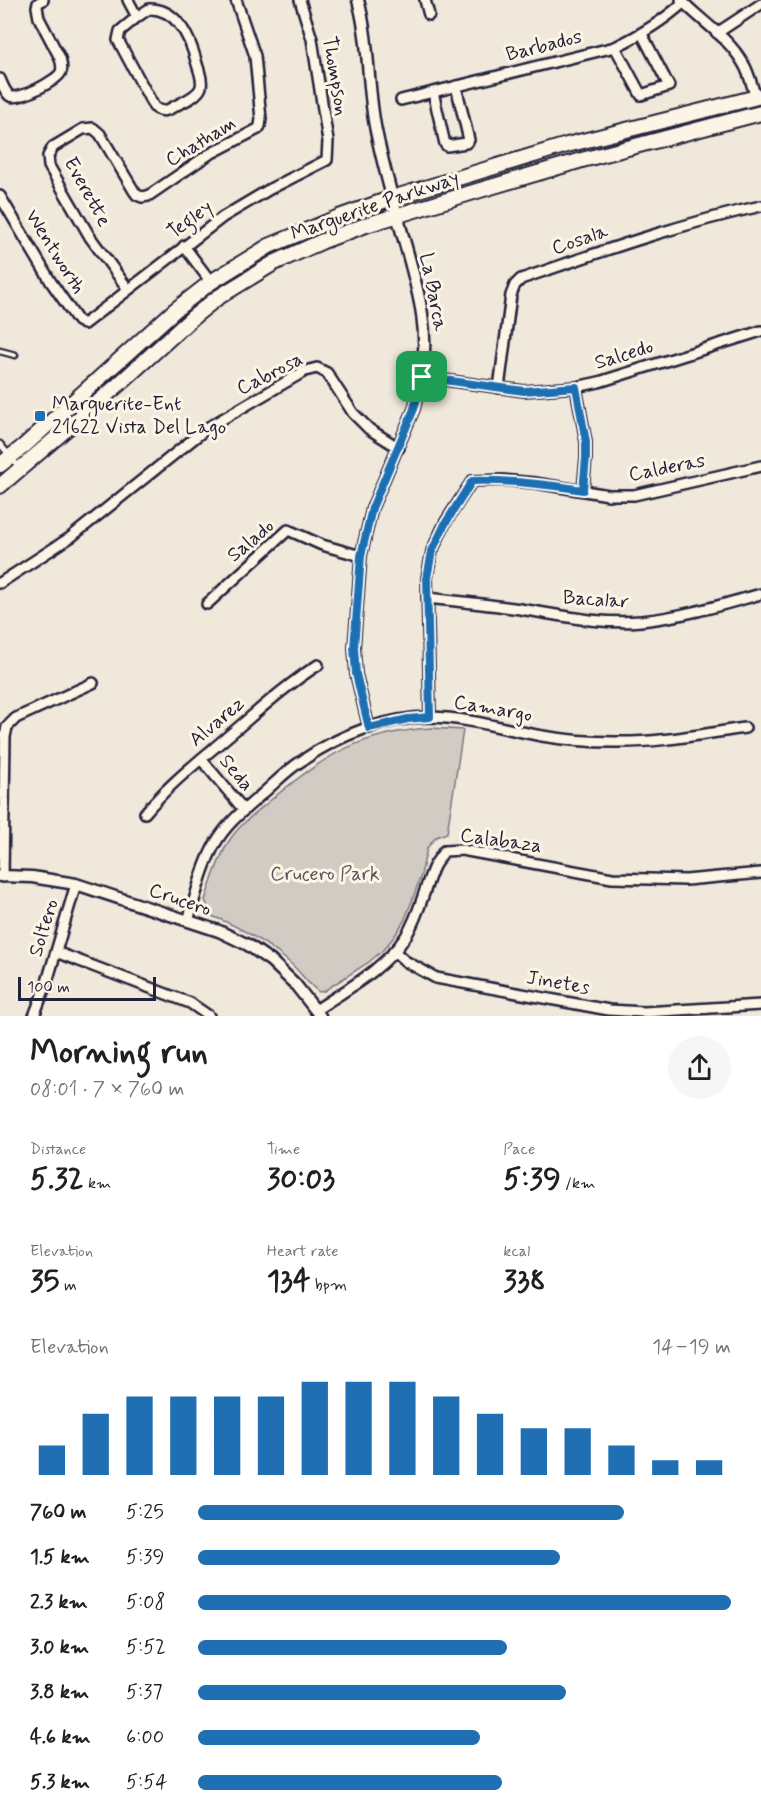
<!DOCTYPE html>
<meta charset="utf-8">
<style>
body{margin:0;font-family:Mynerve,sans-serif;background:#f6f6f6;color:#202124;height:100vh;display:flex;flex-direction:column;font-size:22px;white-space:nowrap}
*{box-sizing:border-box;margin:0}
p{font-size:20px;color:#757577}
.icon{flex:none;width:33px;height:33px;fill:none;stroke:currentColor;stroke-width:2;stroke-linecap:round;stroke-linejoin:round}
.map{position:relative;height:1016px;overflow:hidden}
.drawer{display:flex;flex-direction:column;background:#fff;flex:1}
.drawer>*{flex:none}
.scale{position:absolute;left:18px;bottom:15px;width:138px;box-sizing:border-box;padding-left:6px;border:3px solid #22223b;border-top:0;font-size:16px;line-height:21px;white-space:nowrap;color:#22223b;-webkit-text-stroke:4px #fcf5e5;paint-order:stroke}
.pin{position:absolute;display:grid;place-items:center;width:51px;height:51px;color:#fff;margin:-26px;border-radius:12px;box-shadow:0 3px 9px #0006}
.round{display:grid;place-items:center;flex:none;width:63px;height:63px;border-radius:32px;background:#f6f6f6}
.summary{display:flex;align-items:center;justify-content:space-between;height:102px;padding:0 30px}
h1{font-size:33px;font-weight:700;line-height:45px}
.figures{display:grid;grid-template-columns:repeat(3,1fr);gap:9px;height:102px;padding:6px 30px}
.figures div{display:grid;align-content:center}
.figures b{font-size:30px;font-weight:700}
.figures small{font-size:16px;font-weight:400}
.figures p{font-size:16px}
.chart{height:168px;padding:12px 30px}
.chart p{display:flex;justify-content:space-between}
.chart svg{width:100%;height:108px;margin-top:6px;stroke:#1f6fb2;stroke-width:6}
ul{padding:0 30px;list-style:none;font-size:20px}
li{display:grid;grid-template-columns:96px 72px 1fr;align-items:center;height:45px}
li i{height:15px;border-radius:8px;background:#1f6fb2}
.map>svg:first-child{display:block}
.green{fill:#d1cbc3;stroke:#7a767f;stroke-width:1.5}
.lines{fill:none;stroke-linecap:round;stroke-linejoin:round}
.service-casing{stroke:#22223b;stroke-width:9}
.minor-casing{stroke:#22223b;stroke-width:14}
.tertiary-casing{stroke:#22223b;stroke-width:15}
.primary-casing{stroke:#22223b;stroke-width:18}
.service{stroke:#fcf5e5;stroke-width:4.5}
.minor{stroke:#fcf5e5;stroke-width:9}
.tertiary{stroke:#fcf5e5;stroke-width:10}
.primary{stroke:#fcf5e5;stroke-width:14}
.route-casing{stroke:#fff;stroke-width:12}
.route{stroke:#1f6fb2;stroke-width:8}
.poi-dot{fill:#1f6fb2;stroke:#fcf5e5;stroke-width:2}
.labels{text-anchor:middle;dominant-baseline:central;stroke-width:6;stroke-linejoin:round;paint-order:stroke}
.street-label{font-size:20px;fill:#22223b;stroke:#fcf5e5}
.poi-label{font-size:20px;fill:#22223b;stroke:#fcf5e5;text-anchor:start}
.park-label{font-size:20px;fill:#575564;stroke:#fcf5e5}
</style>
<div class="map">
<svg width="761" height="1016" viewBox="0 0 761 1016">
<rect width="100%" height="100%" fill="#efe8db"/>
<filter id="ink" filterUnits="userSpaceOnUse"><feTurbulence type="fractalNoise" baseFrequency=".0167" numOctaves="2"/><feDisplacementMap in="SourceGraphic" scale="12" xChannelSelector="R" yChannelSelector="G"/><feConvolveMatrix kernelMatrix="1 2 1 2 8 2 1 2 1" color-interpolation-filters="sRGB"/></filter>
<g filter="url(#ink)">
<!-- green -->
<path class="green" d="M431,728L463,730L447,833L436,837L427,848L421,875L412,901L404,921L394,937L382,951L369,962L324,991L319,992C307,984 300,971 289,962C266,942 240,927 212,916L205,900C212,880 218,859 229,841C240,824 257,812 272,799C325,755 360,733 431,728Z"/>
<g class="lines">
<!-- service casing -->
<g class="service-casing">
<g id="service">
<path d="M0,351L15,355"/>
<path d="M0,444L19,467"/>
</g>
</g>
<!-- minor casing -->
<g class="minor-casing">
<g id="minor">
<path d="M128,0L137,17L120,31L118,40L154,107C162,113 167,111 175,106C183,102 198,96 201,87C203,80 199,71 197,64C191,41 179,8 149,9L137,17"/>
<path d="M425,0L429,15"/>
<path d="M681,0C701,21 728,37 743,63C749,72 752,86 756,98"/>
<path d="M717,33L761,4"/>
<path d="M615,47L641,95L669,86L642,34"/>
<path d="M0,79C2,84 5,92 10,96C18,101 57,81 61,72C63,67 61,63 60,58L39,18L37,7L38,3L43,0"/>
<path d="M433,92L445,144L447,146L466,143L469,140L456,86"/>
<path d="M401,100L615,47C640,35 662,22 683,3"/>
<path d="M0,196L51,282L78,321L84,324L223,217L270,189L327,160L328,141L312,39L300,0"/>
<path d="M184,246L211,282"/>
<path d="M128,289L90,237L49,166L48,156L53,147L83,129L93,128L100,134L134,191L137,195L142,197L148,196L208,155L258,129L260,126L261,119L255,56L236,0"/>
<path d="M576,387L586,442V458L583,490"/>
<path d="M499,388L511,295L515,285L521,279C600,252 679,224 761,206"/>
<path d="M0,583L71,537L207,428L305,371L317,368L327,373L353,413L369,429L399,448"/>
<path d="M427,598C456,601 485,604 513,608C555,614 598,625 641,621C682,617 721,605 761,594"/>
<path d="M207,604L288,530L322,545L361,556"/>
<path d="M430,717L427,578L432,551L445,523L472,481L502,480L535,483L609,495H634L761,466"/>
<path d="M369,728L356,674L354,648L361,556L372,508L414,409L422,377L524,391L576,387L599,382L761,331"/>
<path d="M201,759L244,810"/>
<path d="M145,813C169,784 199,761 227,737C257,712 285,686 318,665"/>
<path d="M3,877L5,737L7,727L16,718L93,683"/>
<path d="M188,921C196,895 202,867 215,844C226,824 244,810 261,795C275,783 288,769 303,760C339,735 386,717 431,717C469,718 505,729 542,736C566,740 591,742 615,742C658,743 702,734 745,728"/>
<path d="M394,951L405,961L436,978L609,1010L644,1012L761,1005"/>
<path d="M56,952L190,1003L209,1016"/>
<path d="M316,1010C347,989 385,969 406,936C419,915 423,893 432,871C434,864 440,858 444,851L462,850L612,878L686,880L761,873"/>
<path d="M34,1016L47,982L76,884"/>
</g>
</g>
<!-- tertiary casing -->
<g class="tertiary-casing">
<g id="tertiary">
<path d="M358,0C370,43 367,88 376,131C384,170 395,208 406,247C419,295 429,326 422,377"/>
<path d="M0,876L32,877L76,884L219,931L248,945L271,961L295,984L320,1016"/>
</g>
</g>
<!-- primary casing -->
<g class="primary-casing">
<g id="primary">
<path d="M0,465L24,446L175,310L211,282L269,246L339,217L392,198L567,145L761,96"/>
<path d="M0,486L118,385L192,318L217,298L274,263L323,241L366,225L477,191L582,160L761,113"/>
</g>
</g>
<!-- service -->
<use href="#service" class="service"/>
<!-- minor -->
<use href="#minor" class="minor"/>
<!-- tertiary -->
<use href="#tertiary" class="tertiary"/>
<!-- primary -->
<use href="#primary" class="primary"/>
</g>
</g>
<g class="lines" filter="url(#ink)">
<!-- route casing -->
<g class="route-casing">
<path id="route" d="M422,377L524,391L576,387L586,442V458L583,490C545,484 510,480 472,481L445,524L432,551L427,578L430,717L408,719L369,728L356,674L354,648L361,556L372,508L414,409Z"/>
</g>
<!-- route -->
<use href="#route" class="route"/>
</g>
<!-- markers -->
<rect class="poi-dot" x="34" y="410" width="12" height="12" rx="3"/>
<g class="labels">
<!-- street labels -->
<g class="street-label">
<text transform="translate(544 46) rotate(-14)">Barbados</text>
<text transform="translate(335 76) rotate(81)">Thompson</text>
<text transform="translate(201 142) rotate(-31)">Chatham</text>
<text transform="translate(87 192) rotate(61)">Everette</text>
<text transform="translate(375 206) rotate(-19)">Marguerite Parkway</text>
<text transform="translate(190 220) rotate(-36)">Tegley</text>
<text transform="translate(580 240) rotate(-19)">Cosala</text>
<text transform="translate(55 252) rotate(58)">Wentworth</text>
<text transform="translate(433 292) rotate(79)">La Barca</text>
<text transform="translate(624 355) rotate(-17)">Salcedo</text>
<text transform="translate(270 374) rotate(-27)">Cabrosa</text>
<text transform="translate(667 468) rotate(-11)">Calderas</text>
<text transform="translate(251 541) rotate(-40)">Salado</text>
<text transform="translate(596 600) rotate(4)">Bacalar</text>
<text transform="translate(493 709) rotate(10)">Camargo</text>
<text transform="translate(217 722) rotate(-40)">Alvarez</text>
<text transform="translate(236 773) rotate(50)">Seda</text>
<text transform="translate(501 841) rotate(8)">Calabaza</text>
<text transform="translate(180 900) rotate(19)">Crucero</text>
<text transform="translate(44 928) rotate(-73)">Soltero</text>
<text transform="translate(558 983) rotate(10)">Jinetes</text>
</g>
<!-- poi labels -->
<g class="poi-label">
<text x="52" y="404">Marguerite-Ent<tspan x="52" dy="23">21622 Vista Del Lago</tspan></text>
</g>
<!-- park labels -->
<g class="park-label">
<text x="325" y="874">Crucero Park</text>
</g>
</g>
</svg>
<div class="scale">100 m</div>
<div class="pin" style="left:422px;top:377px;background:#1e9e55"><svg class="icon" aria-label="arrive" viewBox="0 0 24 24"><path d="M6 21V4h12l-3 4 3 4H6"/></svg></div>
</div>
<section class="drawer">
<div class="summary"><div><h1>Morning run</h1><p>08:01 · 7 × 760 m</p></div><a class="round"><svg class="icon" aria-label="share" viewBox="0 0 24 24"><path d="M12 15V3M7 8l5-5 5 5M5 13v7h14v-7"/></svg></a></div>
<div class="figures">
<div><p>Distance</p><b>5.32<small> km</small></b></div>
<div><p>Time</p><b>30:03</b></div>
<div><p>Pace</p><b>5:39<small> /km</small></b></div>
</div>
<div class="figures">
<div><p>Elevation</p><b>35<small> m</small></b></div>
<div><p>Heart rate</p><b>134<small> bpm</small></b></div>
<div><p>kcal</p><b>338</b></div>
</div>
<div class="chart"><p><span>Elevation</span>14–19 m</p>
<svg viewBox="0 0 160 44" preserveAspectRatio="none"><path d="M5 44V32M15 44V19M25 44V12M35 44V12M45 44V12M55 44V12M65 44V6M75 44V6M85 44V6M95 44V12M105 44V19M115 44V25M125 44V25M135 44V32M145 44V38M155 44V38"/></svg>
</div>
<ul>
<li><b>760 m</b>5:25<i style="width:80%"></i></li>
<li><b>1.5 km</b>5:39<i style="width:68%"></i></li>
<li><b>2.3 km</b>5:08<i style="width:100%"></i></li>
<li><b>3.0 km</b>5:52<i style="width:58%"></i></li>
<li><b>3.8 km</b>5:37<i style="width:69%"></i></li>
<li><b>4.6 km</b>6:00<i style="width:53%"></i></li>
<li><b>5.3 km</b>5:54<i style="width:57%"></i></li>
</ul>
</section>
